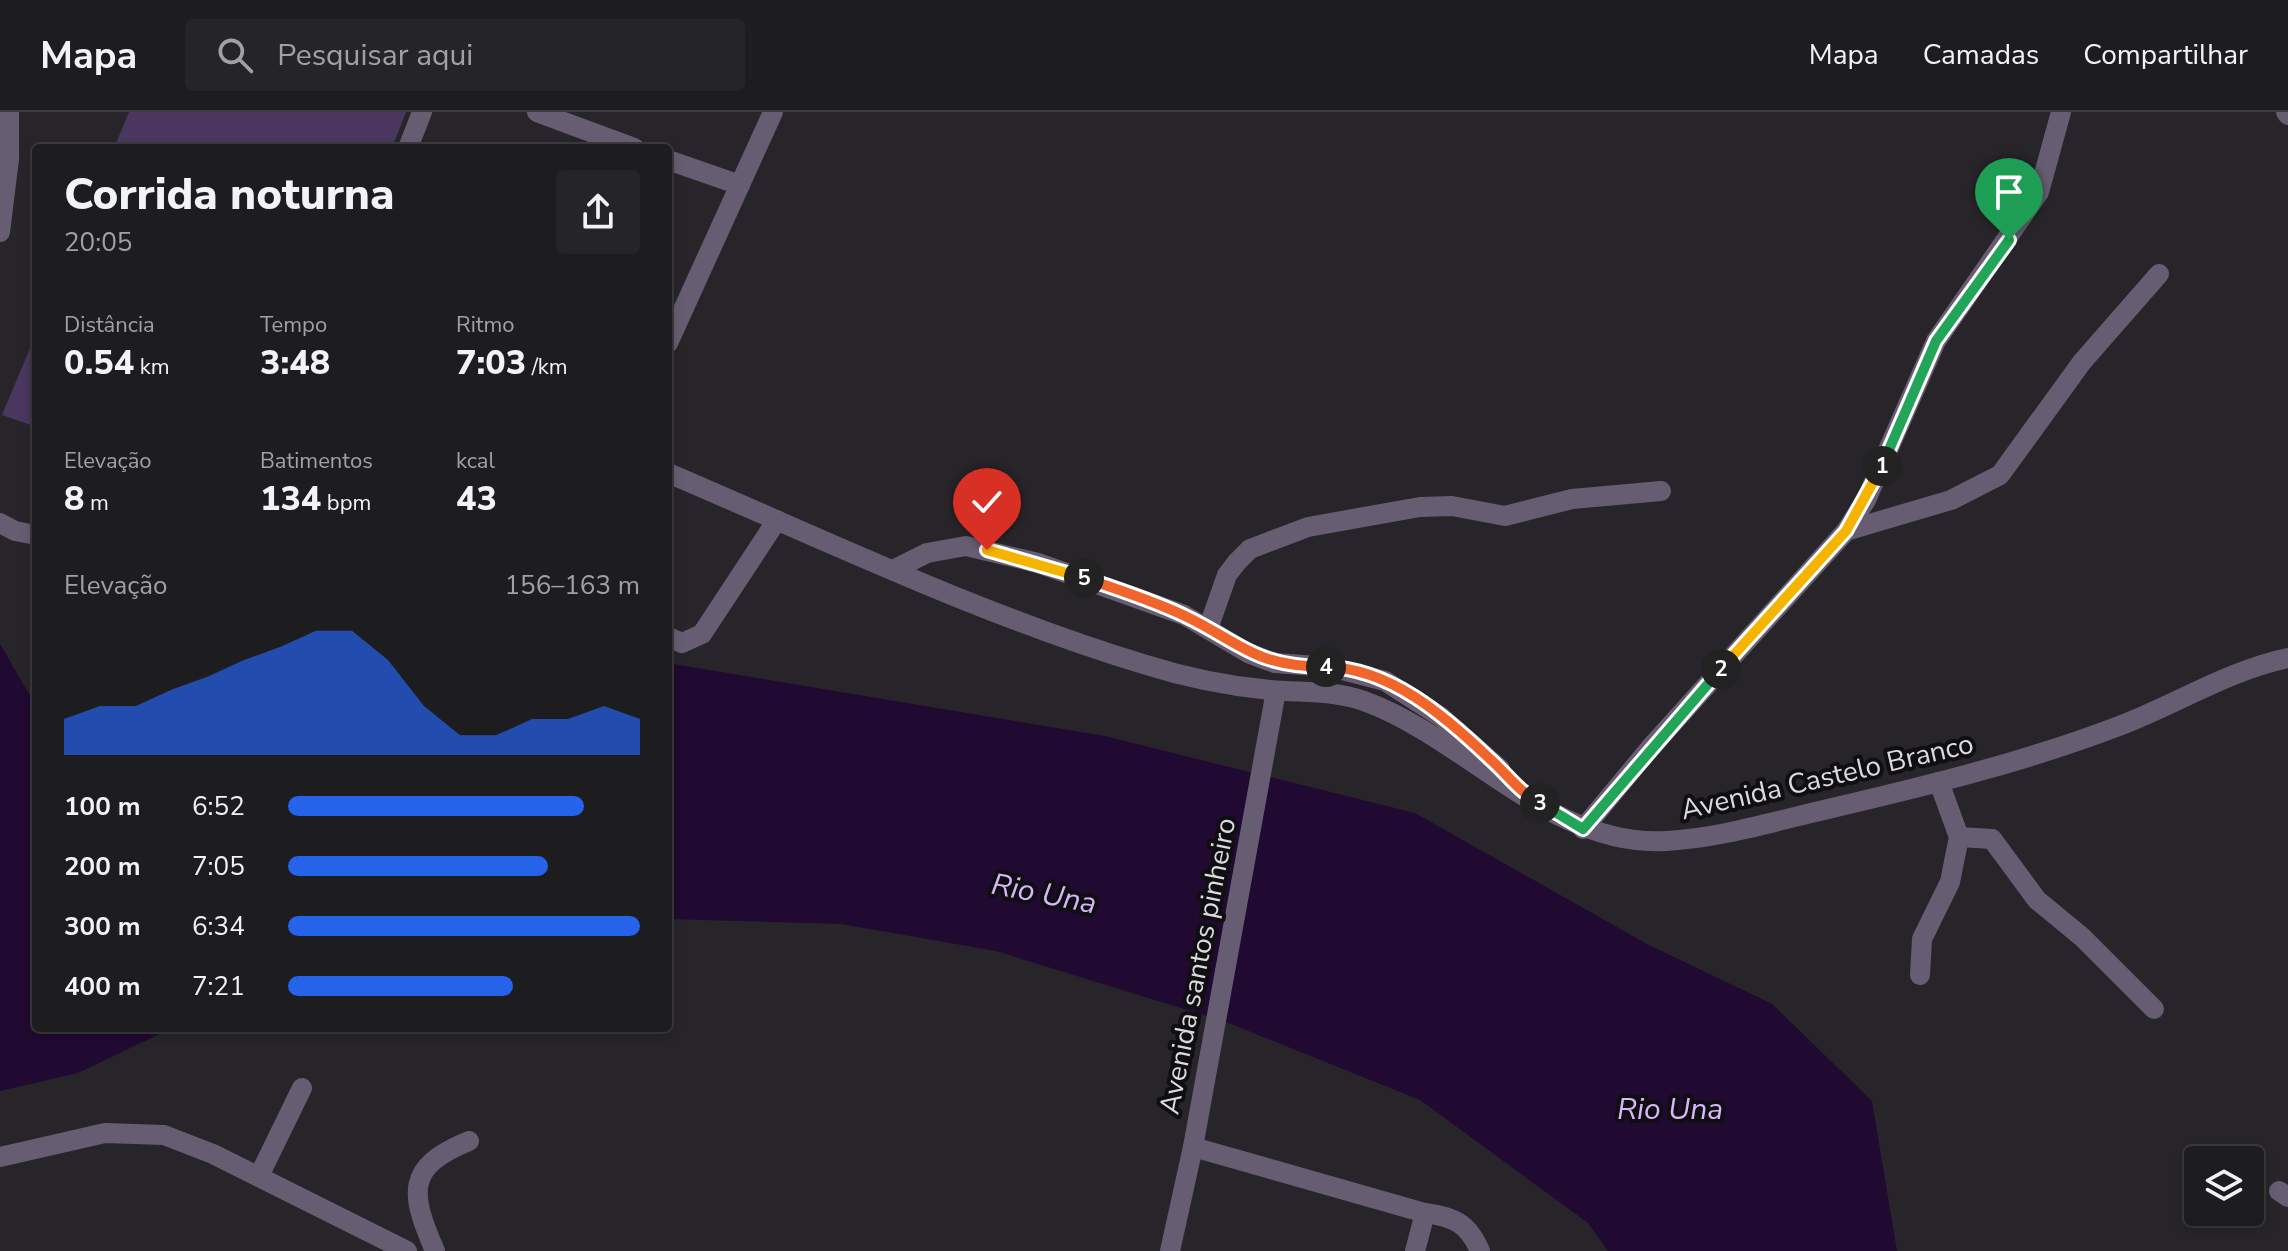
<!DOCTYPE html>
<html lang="pt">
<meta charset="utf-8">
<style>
body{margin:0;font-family:"Nunito Sans",sans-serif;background:#252528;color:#f1f3f6;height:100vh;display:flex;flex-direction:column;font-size:30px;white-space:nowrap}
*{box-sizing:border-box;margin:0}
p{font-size:26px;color:#a0a1a4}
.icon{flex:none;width:44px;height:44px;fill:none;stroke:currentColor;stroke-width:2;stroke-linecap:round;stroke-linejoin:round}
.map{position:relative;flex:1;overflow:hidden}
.drawer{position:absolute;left:32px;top:32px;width:640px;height:888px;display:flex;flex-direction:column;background:#1d1c1f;border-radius:8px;box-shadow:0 4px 12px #0003,0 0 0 2px #3b3a3d}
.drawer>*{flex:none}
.tools{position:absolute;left:2184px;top:1034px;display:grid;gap:16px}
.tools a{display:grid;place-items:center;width:80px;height:80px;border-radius:8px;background:#1d1c1f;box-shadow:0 4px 12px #0003,0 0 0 2px #3b3a3d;font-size:40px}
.pin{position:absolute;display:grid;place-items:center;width:68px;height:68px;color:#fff;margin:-82px -34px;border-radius:50% 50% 50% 0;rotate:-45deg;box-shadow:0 0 8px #0007}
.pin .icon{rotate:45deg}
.km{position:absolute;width:40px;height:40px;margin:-20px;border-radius:50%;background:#222;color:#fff;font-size:22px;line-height:40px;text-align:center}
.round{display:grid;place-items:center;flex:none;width:84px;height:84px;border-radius:8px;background:#252528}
.summary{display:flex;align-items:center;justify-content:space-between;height:136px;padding:0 32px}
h1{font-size:44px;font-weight:800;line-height:60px}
.figures{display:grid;grid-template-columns:repeat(3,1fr);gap:12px;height:136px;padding:8px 32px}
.figures div{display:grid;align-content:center}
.figures b{font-size:34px;font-weight:800}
.figures small{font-size:22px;font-weight:400}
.figures p{font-size:22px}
.chart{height:224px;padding:16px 32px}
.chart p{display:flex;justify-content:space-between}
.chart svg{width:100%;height:144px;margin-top:8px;fill:#2563eb;opacity:.7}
ul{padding:0 32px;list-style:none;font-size:26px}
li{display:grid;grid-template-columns:128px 96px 1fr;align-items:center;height:60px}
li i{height:20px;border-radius:10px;background:#2563eb}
header{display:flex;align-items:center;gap:48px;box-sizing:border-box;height:112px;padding:0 40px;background:#1d1c1f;border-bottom:2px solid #3b3a3d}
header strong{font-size:38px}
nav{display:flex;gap:44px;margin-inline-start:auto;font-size:28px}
.search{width:560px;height:72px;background:#252528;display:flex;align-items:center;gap:20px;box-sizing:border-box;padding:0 28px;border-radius:8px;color:#a0a1a4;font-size:30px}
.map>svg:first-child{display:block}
.green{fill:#4b365f}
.water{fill:#200a31}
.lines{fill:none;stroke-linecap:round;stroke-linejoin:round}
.minor{stroke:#675d72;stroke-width:20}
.split-1-casing{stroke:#fff;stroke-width:16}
.split-2-casing{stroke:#fff;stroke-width:16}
.split-3-casing{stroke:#fff;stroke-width:16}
.split-4-casing{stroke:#fff;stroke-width:16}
.split-5-casing{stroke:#fff;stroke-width:16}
.split-6-casing{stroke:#fff;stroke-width:16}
.split-1{stroke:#22a559;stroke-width:10}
.split-2{stroke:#f5b400;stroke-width:10}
.split-3{stroke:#22a559;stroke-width:10}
.split-4{stroke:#f0652b;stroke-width:10}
.split-5{stroke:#f0652b;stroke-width:10}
.split-6{stroke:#f5b400;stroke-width:10}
.labels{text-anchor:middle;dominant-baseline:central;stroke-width:8;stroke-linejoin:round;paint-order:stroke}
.street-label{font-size:28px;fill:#dbdadd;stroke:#0f0e10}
.water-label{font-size:30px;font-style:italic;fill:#d9b5fd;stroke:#0f0e10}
</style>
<header>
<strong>Mapa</strong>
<div class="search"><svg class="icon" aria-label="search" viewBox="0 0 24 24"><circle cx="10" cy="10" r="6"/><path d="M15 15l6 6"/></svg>Pesquisar aqui</div>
<nav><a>Mapa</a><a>Camadas</a><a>Compartilhar</a></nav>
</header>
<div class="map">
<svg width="2288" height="1139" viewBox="0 0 2288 1139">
<rect width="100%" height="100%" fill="#272529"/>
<!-- green -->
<g class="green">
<path d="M129,0H406L392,36H114Z"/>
<path d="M36,222V315L2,303Z"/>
</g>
<!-- water -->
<g class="water">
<path d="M0,532L36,594V916H172L78,961L0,979Z"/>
<path d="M668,551L1105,624L1415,701L1647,832L1772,892L1872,989L1897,1139H1608L1588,1111L1420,988L1226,910L996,839L841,812L668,807Z"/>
</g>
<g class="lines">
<!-- minor -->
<g class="minor">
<path d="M537,0L634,36"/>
<path d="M2286,0L2288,3"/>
<path d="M408,36L422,0"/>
<path d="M668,48L740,73"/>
<path d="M0,120L9,47V0"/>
<path d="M668,231L773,0"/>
<path d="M668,361C823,427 981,503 1143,552C1184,565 1227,574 1270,578C1302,581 1333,578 1364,589C1466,626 1552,736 1666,729C1721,726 1775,709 1828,697C1926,674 2025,650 2119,614C2175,593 2229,558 2288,546"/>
<path d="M0,411L15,419L36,423"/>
<path d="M1846,419L1951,388L2000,363L2082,250L2159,162"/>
<path d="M893,458L927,441L966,434L1038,451L1184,503L1248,541L1275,551L1331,555L1385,569L1441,605L1500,657"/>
<path d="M1208,517L1227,463L1237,450L1250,437L1308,415L1420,395L1452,394L1505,404L1572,387L1661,379"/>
<path d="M668,525L682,531L702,522L777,408"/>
<path d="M1583,717L1651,635L1846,419L1866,388L1936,229L2039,80L2061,0"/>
<path d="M1959,725L1992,727L2037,788L2082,825L2154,897"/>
<path d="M1920,863L1922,827L1950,770L1959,725L1939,670"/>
<path d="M1193,1035L1425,1101L1415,1139"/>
<path d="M0,1045L105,1021L164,1023L213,1042L407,1139"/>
<path d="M259,1064L302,976"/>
<path d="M2279,1079L2288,1085"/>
<path d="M1425,1101C1454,1105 1468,1111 1480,1139"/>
<path d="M435,1139C410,1081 405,1055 469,1029"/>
<path d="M1170,1139L1193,1035L1276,579"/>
</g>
</g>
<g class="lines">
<!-- split-1 casing -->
<g class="split-1-casing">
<path id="split-1" d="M1882,354L1936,229L2009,128"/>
</g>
<!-- split-2 casing -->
<g class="split-2-casing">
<path id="split-2" d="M1721,557L1846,419L1882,354"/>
</g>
<!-- split-3 casing -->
<g class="split-3-casing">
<path id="split-3" d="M1540,691L1583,717L1721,557"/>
</g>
<!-- split-4 casing -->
<g class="split-4-casing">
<path id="split-4" d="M1326,555C1390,556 1445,604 1490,647C1509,664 1517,678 1540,691"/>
</g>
<!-- split-5 casing -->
<g class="split-5-casing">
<path id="split-5" d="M1084,466C1117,477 1151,488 1183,503C1242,531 1252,554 1326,555"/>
</g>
<!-- split-6 casing -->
<g class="split-6-casing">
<path id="split-6" d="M987,438L1084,466"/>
</g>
<!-- split-1 -->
<use href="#split-1" class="split-1"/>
<!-- split-2 -->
<use href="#split-2" class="split-2"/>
<!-- split-3 -->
<use href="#split-3" class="split-3"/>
<!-- split-4 -->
<use href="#split-4" class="split-4"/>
<!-- split-5 -->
<use href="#split-5" class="split-5"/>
<!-- split-6 -->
<use href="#split-6" class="split-6"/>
</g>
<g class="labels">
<!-- street labels -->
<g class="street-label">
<text transform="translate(1827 665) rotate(-13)">Avenida Castelo Branco</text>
<text transform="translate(1198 854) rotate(-79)">Avenida santos pinheiro</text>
</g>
<!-- water labels -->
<g class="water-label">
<text transform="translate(1044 782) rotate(11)">Rio Una</text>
<text x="1670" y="997">Rio Una</text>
</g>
</g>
</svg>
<div class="tools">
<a><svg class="icon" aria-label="layers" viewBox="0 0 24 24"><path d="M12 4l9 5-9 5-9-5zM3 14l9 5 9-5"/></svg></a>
</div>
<div class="pin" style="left:2009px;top:128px;background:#1e9e55"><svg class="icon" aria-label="arrive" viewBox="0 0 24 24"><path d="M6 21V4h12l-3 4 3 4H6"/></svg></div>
<div class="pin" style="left:987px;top:438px;background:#d93025"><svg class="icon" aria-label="check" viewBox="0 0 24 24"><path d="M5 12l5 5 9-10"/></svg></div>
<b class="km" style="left:1882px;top:354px">1</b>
<b class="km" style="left:1721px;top:557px">2</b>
<b class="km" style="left:1540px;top:691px">3</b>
<b class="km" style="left:1326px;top:555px">4</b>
<b class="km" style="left:1084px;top:466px">5</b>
<section class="drawer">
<div class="summary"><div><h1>Corrida noturna</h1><p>20:05</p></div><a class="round"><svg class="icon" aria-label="share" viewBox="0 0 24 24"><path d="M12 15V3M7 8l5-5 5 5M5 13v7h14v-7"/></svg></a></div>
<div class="figures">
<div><p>Distância</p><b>0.54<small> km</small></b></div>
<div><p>Tempo</p><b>3:48</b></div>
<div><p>Ritmo</p><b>7:03<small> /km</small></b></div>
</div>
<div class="figures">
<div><p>Elevação</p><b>8<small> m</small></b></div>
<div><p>Batimentos</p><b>134<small> bpm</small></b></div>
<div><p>kcal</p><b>43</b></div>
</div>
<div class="chart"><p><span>Elevação</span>156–163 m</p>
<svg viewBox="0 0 160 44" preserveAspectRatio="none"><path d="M0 44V33L10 29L20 29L30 24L40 20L50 15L60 11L70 6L80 6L90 15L100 29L110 38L120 38L130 33L140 33L150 29L160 33V44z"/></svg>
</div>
<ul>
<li><b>100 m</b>6:52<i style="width:84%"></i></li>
<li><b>200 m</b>7:05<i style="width:74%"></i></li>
<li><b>300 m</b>6:34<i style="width:100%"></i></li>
<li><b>400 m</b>7:21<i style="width:64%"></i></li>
</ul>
</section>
</div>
